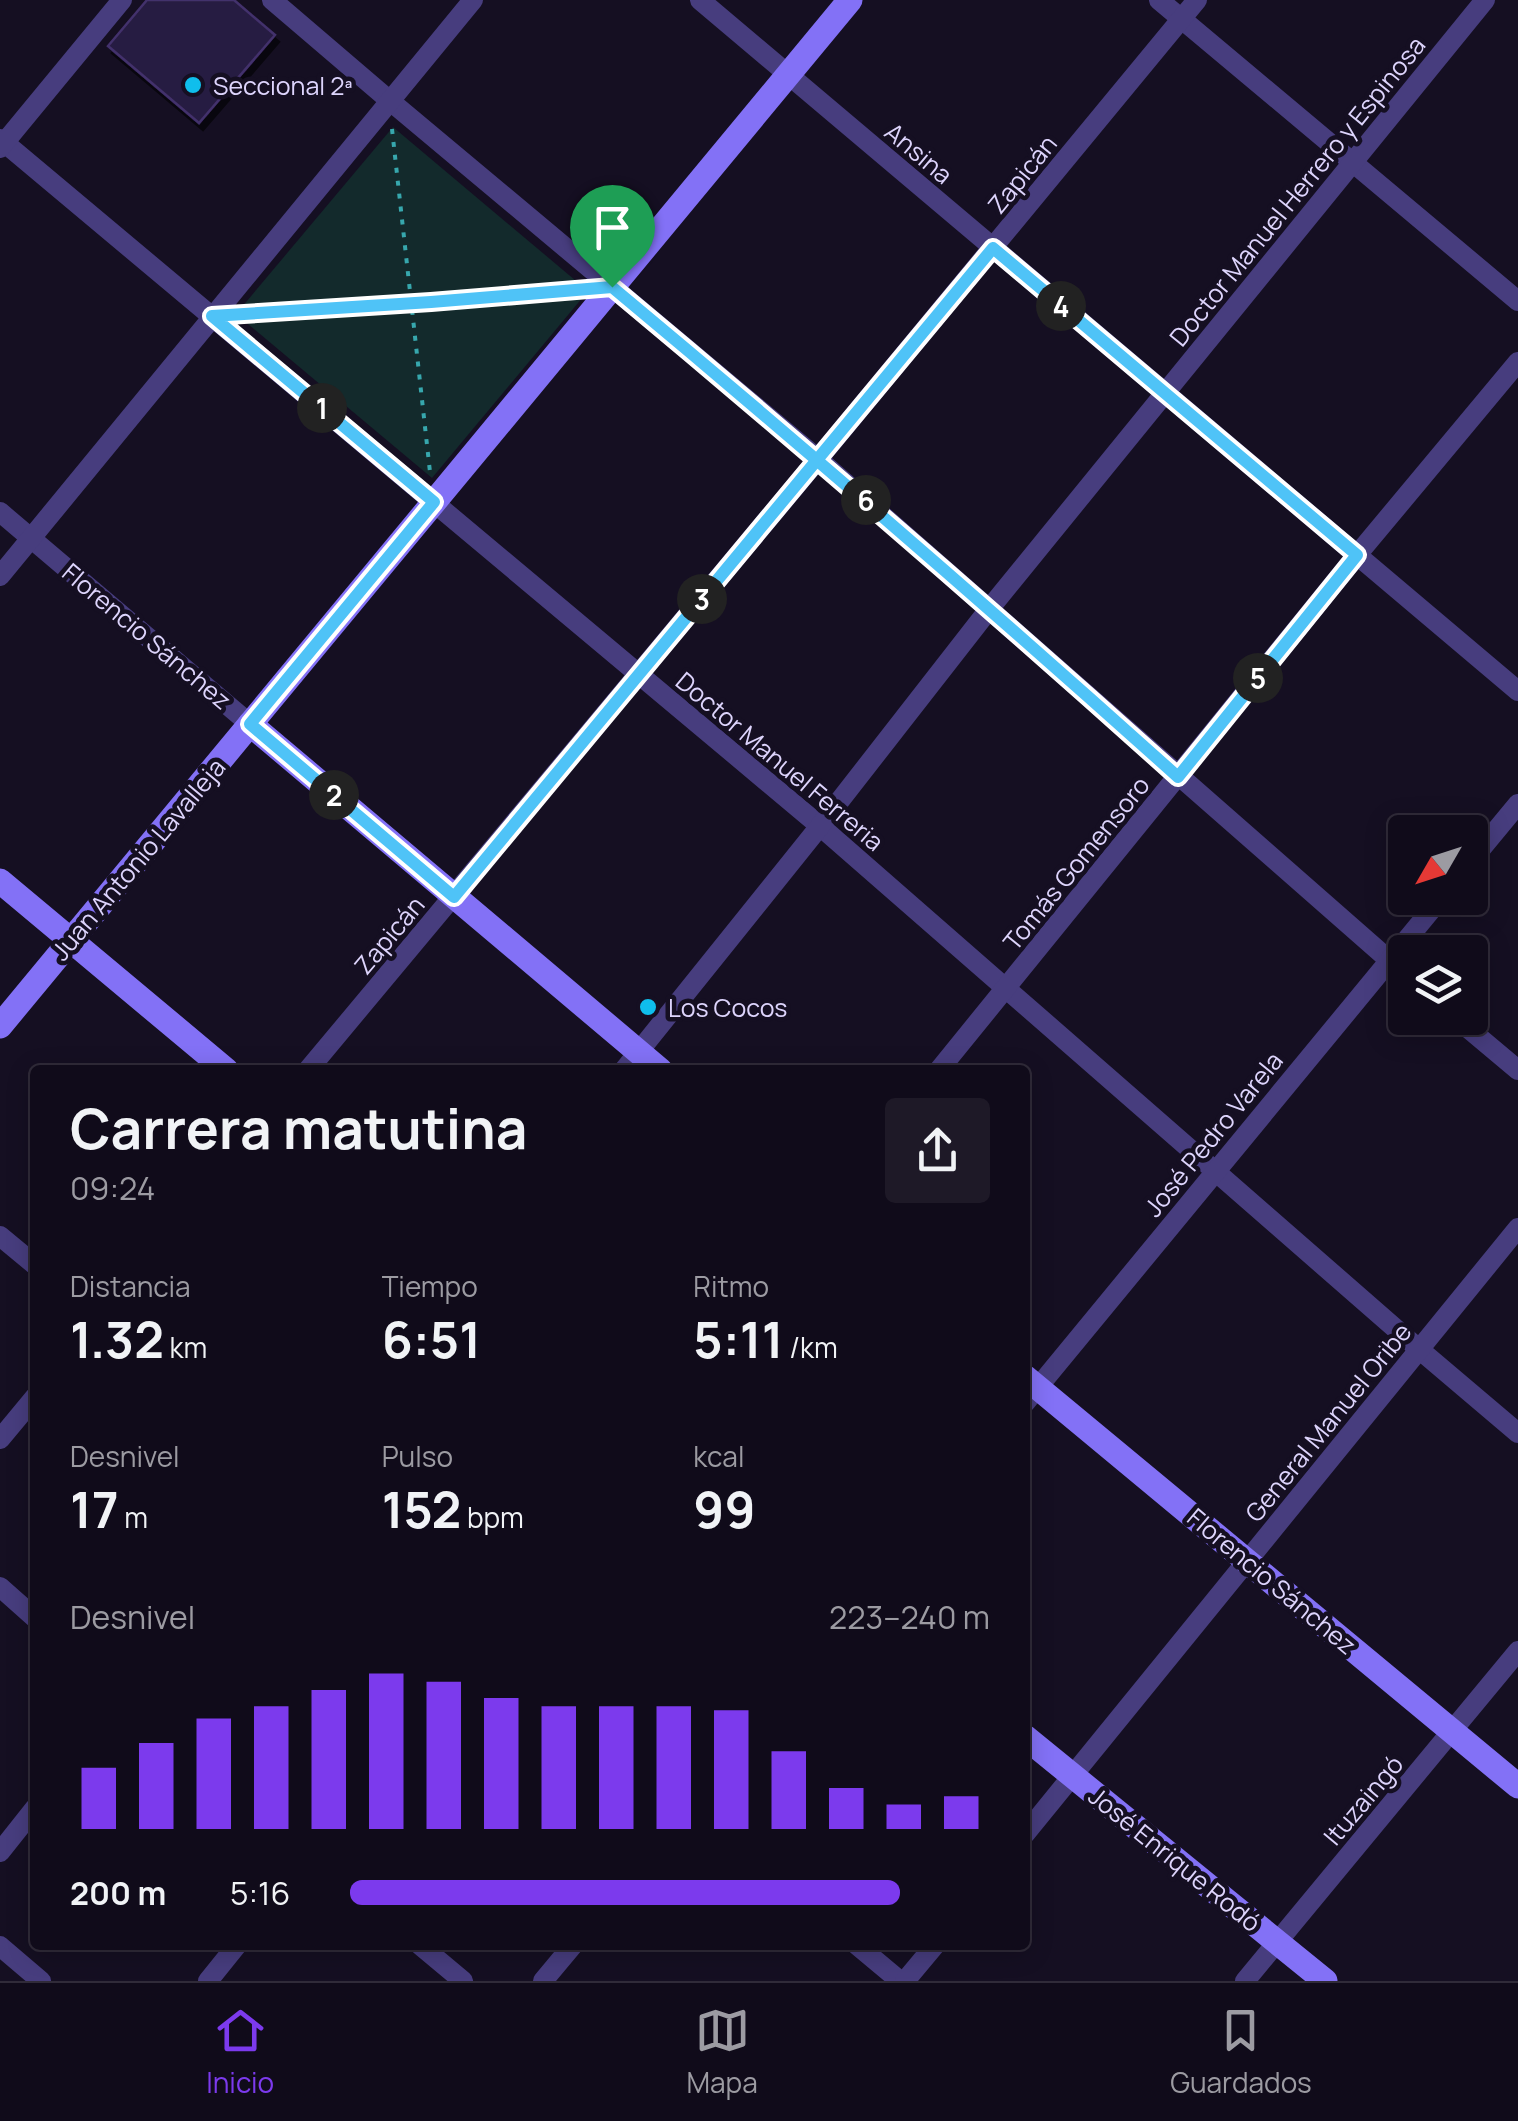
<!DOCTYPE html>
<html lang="es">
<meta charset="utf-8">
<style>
body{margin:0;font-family:Manrope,sans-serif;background:#1e1927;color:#f1f3f6;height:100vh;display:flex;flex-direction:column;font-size:38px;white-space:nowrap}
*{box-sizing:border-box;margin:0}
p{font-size:32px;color:#9c9ba2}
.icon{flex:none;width:55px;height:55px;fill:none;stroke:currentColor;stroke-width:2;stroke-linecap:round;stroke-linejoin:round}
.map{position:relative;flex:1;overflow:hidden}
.panel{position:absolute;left:30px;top:1065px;width:1000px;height:885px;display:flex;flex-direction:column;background:#100b1a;border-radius:10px;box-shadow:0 5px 25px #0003,0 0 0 2px #302b39}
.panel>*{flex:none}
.needle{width:65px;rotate:231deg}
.tools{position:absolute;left:1388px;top:815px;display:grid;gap:20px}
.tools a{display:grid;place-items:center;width:100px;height:100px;border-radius:10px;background:#100b1a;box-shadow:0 5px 25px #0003,0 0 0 2px #302b39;font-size:50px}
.pin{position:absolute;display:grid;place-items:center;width:85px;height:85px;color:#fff;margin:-102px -42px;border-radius:50% 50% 50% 0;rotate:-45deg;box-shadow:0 0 10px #0007}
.pin .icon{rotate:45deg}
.km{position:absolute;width:50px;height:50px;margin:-25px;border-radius:50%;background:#222;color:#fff;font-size:28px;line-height:50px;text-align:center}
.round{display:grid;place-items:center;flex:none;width:105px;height:105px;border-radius:10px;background:#1e1927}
.headline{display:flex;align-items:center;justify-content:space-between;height:170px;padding:0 40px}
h1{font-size:55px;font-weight:700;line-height:75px}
.figures{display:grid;grid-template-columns:repeat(3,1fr);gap:15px;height:170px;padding:10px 40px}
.figures div{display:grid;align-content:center}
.figures b{font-size:50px;font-weight:700}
.figures small{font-size:28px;font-weight:400}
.figures p{font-size:28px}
.chart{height:280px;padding:20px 40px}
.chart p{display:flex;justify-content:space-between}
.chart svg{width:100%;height:180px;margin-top:10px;stroke:#7c3aed;stroke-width:6}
ul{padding:0 40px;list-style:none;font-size:32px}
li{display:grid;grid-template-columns:160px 120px 1fr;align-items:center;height:75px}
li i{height:25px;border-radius:12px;background:#7c3aed}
.tabs{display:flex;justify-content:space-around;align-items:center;height:140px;border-top:2px solid #302b39;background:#100b1a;font-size:28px;color:#9c9ba2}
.tabs a{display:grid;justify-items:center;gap:5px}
.tabs .selected{color:#7c3aed}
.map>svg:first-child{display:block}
.green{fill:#132a2c}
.building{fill:#281d42;stroke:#43306c;stroke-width:2.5;filter:url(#shadow)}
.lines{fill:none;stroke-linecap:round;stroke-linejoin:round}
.path{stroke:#37a7ad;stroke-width:4;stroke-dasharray:5 8;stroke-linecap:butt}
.street{stroke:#473d7e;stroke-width:20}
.secondary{stroke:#8371f6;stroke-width:25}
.route-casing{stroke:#fff;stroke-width:20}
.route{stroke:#4fc3f7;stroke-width:12}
.poi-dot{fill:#0fbeec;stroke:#150f22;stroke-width:4}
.labels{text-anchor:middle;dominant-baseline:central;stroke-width:9;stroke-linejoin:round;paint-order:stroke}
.poi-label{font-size:25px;fill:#ddd4fc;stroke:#150f22;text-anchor:start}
.street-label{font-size:25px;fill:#ddd4fc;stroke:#150f22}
</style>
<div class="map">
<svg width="1518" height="1981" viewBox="0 0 1518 1981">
<defs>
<filter id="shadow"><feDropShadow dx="4" dy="7" stdDeviation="0" flood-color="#0009"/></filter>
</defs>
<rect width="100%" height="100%" fill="#150f22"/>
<!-- green -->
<path class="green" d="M393,127L588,291L432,478L236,314Z"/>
<!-- building -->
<path class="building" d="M147,0H234L275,35L199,123L108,46Z"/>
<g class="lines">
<!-- path -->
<g class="path">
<path d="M392,129L430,472"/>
<path d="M238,315L583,289"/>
</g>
<!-- street -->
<g class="street">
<path d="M272,0L389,100L818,459L1405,974"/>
<path d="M700,0L1518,691"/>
<path d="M1159,0L1518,301"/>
<path d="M0,139L820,826L1420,1350L1518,1433"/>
<path d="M0,148L122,0"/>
<path d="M0,512L250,724"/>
<path d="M0,576L473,0"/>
<path d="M1470,862L1518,804"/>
<path d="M1456,1018L1518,1070"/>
<path d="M308,1070L818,459L1197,0"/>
<path d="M624,1070L820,826L990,608L1485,0"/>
<path d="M939,1070L1357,555L1518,362"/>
<path d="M0,1236L35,1265"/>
<path d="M1025,1403L1441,898"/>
<path d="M0,1439L35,1397"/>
<path d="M0,1587L35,1618"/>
<path d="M1025,1834L1518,1228"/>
<path d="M0,1852L35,1808"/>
<path d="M420,1945L463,1981"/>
<path d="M857,1945L900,1981"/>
<path d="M0,1946L41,1981"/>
<path d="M208,1981L237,1945"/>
<path d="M543,1981L573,1945"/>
<path d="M905,1981L935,1945"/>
<path d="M1245,1981L1518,1651"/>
</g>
<!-- secondary -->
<g class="secondary">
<path d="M250,724L660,1070"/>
<path d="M0,881L226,1070"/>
<path d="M0,1026L850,0"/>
<path d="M1025,1377L1518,1786"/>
<path d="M1025,1737L1325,1981"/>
</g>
</g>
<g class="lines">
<!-- route casing -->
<g class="route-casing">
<path id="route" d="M612,287L431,302L212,316L434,502L250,724L454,897L993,248L1357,555L1178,777C992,610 804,447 612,287"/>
</g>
<!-- route -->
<use href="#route" class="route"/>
</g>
<!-- markers -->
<g class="poi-dot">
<circle cx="193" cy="85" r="10"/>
<circle cx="648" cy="1007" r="10"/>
</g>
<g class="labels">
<!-- poi labels -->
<g class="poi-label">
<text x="213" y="85">Seccional 2ª</text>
<text x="668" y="1007">Los Cocos</text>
</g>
<!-- street labels -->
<g class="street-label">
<text transform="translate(919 153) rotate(40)">Ansina</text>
<text transform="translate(1022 174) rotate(-51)">Zapicán</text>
<text transform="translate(1297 191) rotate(-51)">Doctor Manuel Herrero y Espinosa</text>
<text transform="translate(147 636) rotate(40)">Florencio Sánchez</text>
<text transform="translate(780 761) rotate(40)">Doctor Manuel Ferreria</text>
<text transform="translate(138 859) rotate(-50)">Juan Antonio Lavalleja</text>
<text transform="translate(1076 863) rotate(-51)">Tomás Gomensoro</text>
<text transform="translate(389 935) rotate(-50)">Zapicán</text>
<text transform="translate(1213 1134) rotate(-51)">José Pedro Varela</text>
<text transform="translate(1328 1422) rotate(-51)">General Manuel Oribe</text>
<text transform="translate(1272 1581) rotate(40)">Florencio Sánchez</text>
<text transform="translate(1363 1800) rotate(-50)">Ituzaingó</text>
<text transform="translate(1175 1859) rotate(39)">José Enrique Rodó</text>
</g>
</g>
</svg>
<div class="tools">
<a><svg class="needle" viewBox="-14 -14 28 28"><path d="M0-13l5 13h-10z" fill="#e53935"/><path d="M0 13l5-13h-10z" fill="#9c9ba2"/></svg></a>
<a><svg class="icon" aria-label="layers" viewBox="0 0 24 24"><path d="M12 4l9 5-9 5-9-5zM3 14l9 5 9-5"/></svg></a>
</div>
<div class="pin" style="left:612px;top:287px;background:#1e9e55"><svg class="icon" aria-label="arrive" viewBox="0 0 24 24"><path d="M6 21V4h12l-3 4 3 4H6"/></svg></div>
<b class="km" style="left:322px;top:408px">1</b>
<b class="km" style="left:334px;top:795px">2</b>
<b class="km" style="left:702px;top:599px">3</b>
<b class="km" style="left:1061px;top:306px">4</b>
<b class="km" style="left:1258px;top:678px">5</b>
<b class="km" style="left:866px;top:500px">6</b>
<section class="panel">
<div class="headline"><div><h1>Carrera matutina</h1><p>09:24</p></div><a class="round"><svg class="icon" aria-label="share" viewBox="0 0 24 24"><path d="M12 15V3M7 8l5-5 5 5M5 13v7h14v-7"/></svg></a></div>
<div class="figures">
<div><p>Distancia</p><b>1.32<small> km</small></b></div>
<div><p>Tiempo</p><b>6:51</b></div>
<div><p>Ritmo</p><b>5:11<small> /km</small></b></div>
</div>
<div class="figures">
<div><p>Desnivel</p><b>17<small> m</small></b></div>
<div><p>Pulso</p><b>152<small> bpm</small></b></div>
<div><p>kcal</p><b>99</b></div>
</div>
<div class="chart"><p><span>Desnivel</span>223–240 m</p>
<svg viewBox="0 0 160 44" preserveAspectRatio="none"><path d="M5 44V29M15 44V23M25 44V17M35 44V14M45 44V10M55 44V6M65 44V8M75 44V12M85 44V14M95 44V14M105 44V14M115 44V15M125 44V25M135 44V34M145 44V38M155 44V36"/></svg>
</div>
<ul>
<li><b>200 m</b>5:16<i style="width:86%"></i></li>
</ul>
</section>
</div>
<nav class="tabs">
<a class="selected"><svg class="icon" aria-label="home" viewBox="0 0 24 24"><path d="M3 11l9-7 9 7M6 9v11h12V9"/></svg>Inicio</a>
<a><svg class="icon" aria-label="map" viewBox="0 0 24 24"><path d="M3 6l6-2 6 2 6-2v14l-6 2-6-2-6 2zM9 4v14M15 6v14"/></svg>Mapa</a>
<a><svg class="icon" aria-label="saved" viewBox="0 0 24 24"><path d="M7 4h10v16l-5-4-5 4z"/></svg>Guardados</a>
</nav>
